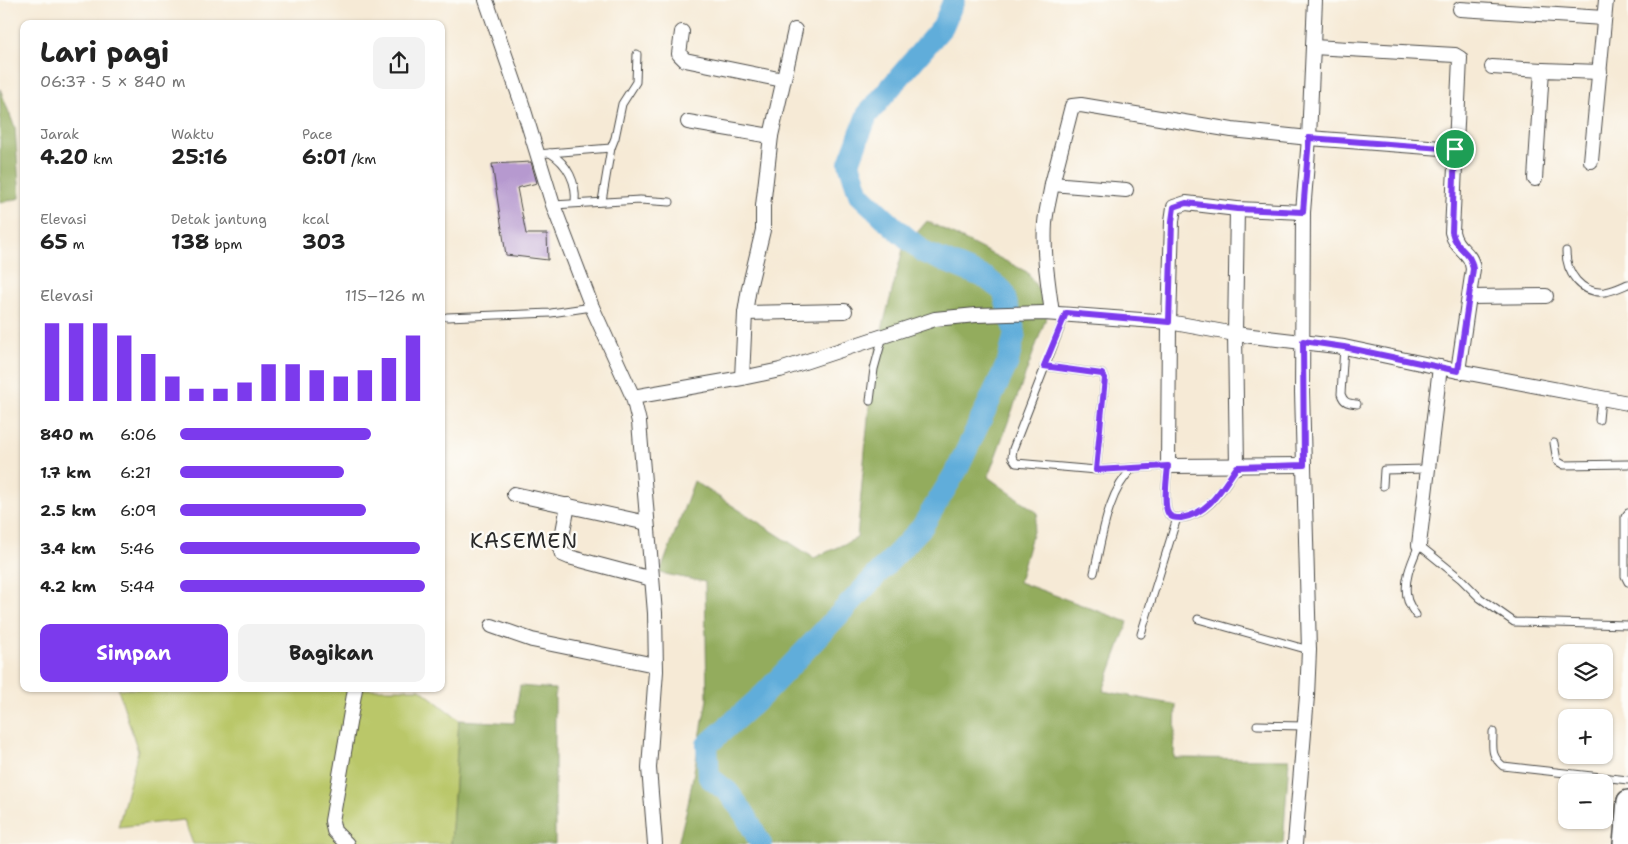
<!DOCTYPE html>
<html lang="id">
<meta charset="utf-8">
<style>
body{margin:0;font-family:"Shantell Sans",sans-serif;background:#f2f2f2;color:#222;height:100vh;display:flex;flex-direction:column;font-size:19px;white-space:nowrap}
*{box-sizing:border-box;margin:0}
p{font-size:16px;color:#767676}
.icon{flex:none;width:28px;height:28px;fill:none;stroke:currentColor;stroke-width:2;stroke-linecap:round;stroke-linejoin:round}
.map{position:relative;flex:1;overflow:hidden}
.sheet{position:absolute;left:20px;top:20px;width:425px;height:672px;display:flex;flex-direction:column;background:#fff;border-radius:10px;box-shadow:0 1px 4px #0004}
.sheet>*{flex:none}
.tools{position:absolute;left:1558px;top:644px;display:grid;gap:10px}
.tools a{display:grid;place-items:center;width:55px;height:55px;border-radius:10px;background:#fff;box-shadow:0 1px 4px #0004;font-size:25px}
.pin{position:absolute;display:grid;place-items:center;width:42px;height:42px;color:#fff;margin:-21px;border:2px solid #fff;border-radius:50%;box-shadow:0 1px 5px #0007}
.round{display:grid;place-items:center;flex:none;width:52px;height:52px;border-radius:10px;background:#f2f2f2}
.summary{display:flex;align-items:center;justify-content:space-between;height:85px;padding:0 20px}
h1{font-size:28px;font-weight:700;line-height:38px}
.figures{display:grid;grid-template-columns:repeat(3,1fr);gap:8px;height:85px;padding:5px 20px}
.figures div{display:grid;align-content:center}
.figures b{font-size:21px;font-weight:700}
.figures small{font-size:14px;font-weight:400}
.figures p{font-size:14px}
.chart{height:140px;padding:10px 20px}
.chart p{display:flex;justify-content:space-between}
.chart svg{width:100%;height:90px;margin-top:5px;stroke:#7c3aed;stroke-width:6}
.cta{display:flex;gap:10px;margin-top:auto;padding:10px 20px}
.cta a{flex:1;height:58px;border-radius:10px;background:#7c3aed;color:#fff;font-size:20px;font-weight:700;line-height:58px;text-align:center}
.cta a+a{background:#f2f2f2;color:#222}
ul{padding:0 20px;list-style:none;font-size:16px}
li{display:grid;grid-template-columns:80px 60px 1fr;align-items:center;height:38px}
li i{height:12px;border-radius:6px;background:#7c3aed}
.map>svg:first-child{display:block}
.green{fill:#bac769;stroke:#72794a}
.forest{fill:#93ac5d;stroke:#5f6c44}
.lines{fill:none;stroke-linecap:round;stroke-linejoin:round}
.river{stroke:#61adda;stroke-width:22}
.building{fill:#b699cf}
.lane-casing{stroke:#494845;stroke-width:9}
.street-casing{stroke:#494845;stroke-width:16}
.primary-casing{stroke:#494845;stroke-width:24}
.lane{stroke:#fff;stroke-width:7}
.street{stroke:#fff;stroke-width:14}
.primary{stroke:#fff;stroke-width:21}
.route-casing{stroke:#fff;stroke-width:10}
.route{stroke:#7c3aed;stroke-width:6}
.labels{text-anchor:middle;dominant-baseline:central;stroke-width:4.5;stroke-linejoin:round;paint-order:stroke}
.quarter-label{font-size:21px;letter-spacing:1px;fill:#2b2b2b;stroke:#fdfcf7}
</style>
<div class="map">
<svg width="1628" height="844" viewBox="0 0 1628 844">
<rect width="100%" height="100%" fill="#fdfcf7"/>
<filter id="ink" filterUnits="userSpaceOnUse"><feTurbulence type="fractalNoise" baseFrequency=".02" numOctaves="2"/><feDisplacementMap in="SourceGraphic" scale="10" xChannelSelector="R" yChannelSelector="G"/><feConvolveMatrix kernelMatrix="1 2 1 2 8 2 1 2 1" color-interpolation-filters="sRGB"/></filter>
<filter id="wash" filterUnits="userSpaceOnUse"><feTurbulence type="fractalNoise" baseFrequency=".0096" numOctaves="4" result="noise"/><feDisplacementMap in="SourceGraphic" scale="20" xChannelSelector="R" yChannelSelector="G"/><feGaussianBlur stdDeviation="1.12" result="paint"/><feColorMatrix in="noise" values="0 0 0 0 0 0 0 0 0 0 0 0 0 0 0 0 0 1.4 0 .05"/><feComposite in="paint" operator="in"/></filter>
<g filter="url(#wash)">
<rect width="100%" height="100%" fill="#f6ead6"/>
<!-- green -->
<path class="green" d="M118,689H420L459,720L451,844H193L184,820L118,827L138,751Z"/>
<!-- forest -->
<g class="forest">
<path d="M0,89L15,128L20,198L0,203Z"/>
<path d="M927,221L1027,272L1050,307L988,477L1038,513L1019,582L1128,622L1103,691L1176,705L1174,758L1289,759L1283,844H678L688,804L707,699L705,582L660,573L694,481L814,558L857,538L873,364L903,249Z"/>
<path d="M520,686L555,689V844H451L459,720L514,723Z"/>
</g>
<g class="lines">
<!-- river -->
<path class="river" d="M761,844L744,813L728,792L709,777L707,745L763,695L922,527L958,468L1008,362L1015,333L1003,291L986,278L925,253L894,227L859,194L849,163L867,115L943,26L954,0"/>
</g>
<g id="blocks">
<!-- building -->
<path class="building" d="M531,162L537,183L517,188L526,234H547L548,260L506,255L492,164Z"/>
</g>
</g>
<g filter="url(#ink)">
<use href="#blocks" fill-opacity="0" stroke="#494845" stroke-width="1"/>
<g class="lines">
<!-- lane casing -->
<g class="lane-casing">
<g id="lane">
<path d="M550,153C568,164 577,183 575,203"/>
<path d="M537,154L611,148L615,138L622,104L636,82L637,54"/>
<path d="M602,201L611,148"/>
<path d="M553,205L640,200L670,202"/>
<path d="M1566,251C1566,273 1581,294 1605,292C1613,291 1621,287 1628,284"/>
<path d="M1066,313L1013,449L1012,457L1016,463L1096,470L1168,466C1167,478 1163,502 1168,513C1170,518 1176,518 1181,518C1209,515 1223,488 1237,467"/>
<path d="M447,317L551,313L592,307"/>
<path d="M1344,347L1341,394C1344,403 1348,403 1357,404"/>
<path d="M1044,366L1102,374L1105,378L1096,470"/>
<path d="M870,401L874,369L883,336"/>
<path d="M1599,420L1601,398"/>
<path d="M1554,443L1557,461L1564,465L1628,464"/>
<path d="M1383,486L1384,470L1427,469"/>
<path d="M1628,513L1625,517V576L1628,582"/>
<path d="M1094,573C1102,539 1107,492 1133,468"/>
<path d="M1416,615C1413,611 1410,606 1408,601C1402,582 1412,561 1419,545L1461,579L1480,598L1514,622L1628,625"/>
<path d="M1198,619L1309,650"/>
<path d="M1141,634L1177,518"/>
<path d="M1257,725L1305,726"/>
<path d="M1493,732C1493,748 1490,755 1503,766L1628,780"/>
</g>
</g>
<!-- street casing -->
<g class="street-casing">
<g id="street">
<path d="M486,0L522,104L553,205L592,307L633,397L639,422L655,613L656,671L649,768L655,844"/>
<path d="M1460,9L1604,18"/>
<path d="M682,32L679,54L685,60L783,80"/>
<path d="M1313,47L1455,55L1460,58L1452,232C1456,251 1471,250 1473,269L1458,371"/>
<path d="M1492,67L1542,70"/>
<path d="M688,122L771,136"/>
<path d="M1591,161L1606,0"/>
<path d="M1535,179L1542,70L1600,72"/>
<path d="M1126,190L1052,184L1072,106L1081,105L1232,130L1309,138L1455,149"/>
<path d="M1303,212L1237,209L1186,203L1174,207L1172,221L1169,322L1168,466L1304,465"/>
<path d="M1470,297L1546,296"/>
<path d="M745,313L845,311"/>
<path d="M1052,313C1048,283 1043,253 1045,223C1046,210 1050,197 1052,184"/>
<path d="M742,378L745,313L749,288L763,230V206L771,136L795,30"/>
<path d="M633,397L742,378L780,370L935,319L976,315L1044,313L1169,322L1235,334L1344,347L1458,371L1628,403"/>
<path d="M1237,467L1235,334L1237,209"/>
<path d="M514,494L647,523"/>
<path d="M568,505L560,548L562,554L569,557L652,579"/>
<path d="M1419,545L1440,367"/>
<path d="M492,626L532,640L655,665"/>
<path d="M347,844L334,831L332,821L355,689"/>
<path d="M1295,844L1307,696L1309,650L1302,392L1303,212L1309,138L1315,0"/>
</g>
</g>
<!-- primary casing -->
<g class="primary-casing">
<path id="primary" d="M1624,844L1628,801"/>
</g>
<!-- lane -->
<use href="#lane" class="lane"/>
<!-- street -->
<use href="#street" class="street"/>
<!-- primary -->
<use href="#primary" class="primary"/>
</g>
</g>
<g class="lines" filter="url(#ink)">
<!-- route casing -->
<g class="route-casing">
<path id="route" d="M1309,138L1455,149L1452,232C1456,251 1471,250 1473,269L1458,371L1344,347L1303,341L1304,465L1237,467C1222,488 1209,514 1181,518C1176,518 1170,518 1168,513C1163,503 1167,478 1168,466L1096,470L1105,378L1102,374L1044,366L1066,313L1169,322L1172,221L1174,207L1186,203L1237,209L1303,212Z"/>
</g>
<!-- route -->
<use href="#route" class="route"/>
</g>
<g class="labels">
<!-- quarter labels -->
<g class="quarter-label">
<text x="524" y="541">KASEMEN</text>
</g>
</g>
</svg>
<div class="tools">
<a><svg class="icon" aria-label="layers" viewBox="0 0 24 24"><path d="M12 4l9 5-9 5-9-5zM3 14l9 5 9-5"/></svg></a>
<a>+</a>
<a>−</a>
</div>
<div class="pin" style="left:1455px;top:149px;background:#1e9e55"><svg class="icon" aria-label="arrive" viewBox="0 0 24 24"><path d="M6 21V4h12l-3 4 3 4H6"/></svg></div>
<section class="sheet">
<div class="summary"><div><h1>Lari pagi</h1><p>06:37 · 5 × 840 m</p></div><a class="round"><svg class="icon" aria-label="share" viewBox="0 0 24 24"><path d="M12 15V3M7 8l5-5 5 5M5 13v7h14v-7"/></svg></a></div>
<div class="figures">
<div><p>Jarak</p><b>4.20<small> km</small></b></div>
<div><p>Waktu</p><b>25:16</b></div>
<div><p>Pace</p><b>6:01<small> /km</small></b></div>
</div>
<div class="figures">
<div><p>Elevasi</p><b>65<small> m</small></b></div>
<div><p>Detak jantung</p><b>138<small> bpm</small></b></div>
<div><p>kcal</p><b>303</b></div>
</div>
<div class="chart"><p><span>Elevasi</span>115–126 m</p>
<svg viewBox="0 0 160 44" preserveAspectRatio="none"><path d="M5 44V6M15 44V6M25 44V6M35 44V12M45 44V21M55 44V32M65 44V38M75 44V38M85 44V35M95 44V26M105 44V26M115 44V29M125 44V32M135 44V29M145 44V23M155 44V12"/></svg>
</div>
<ul>
<li><b>840 m</b>6:06<i style="width:78%"></i></li>
<li><b>1.7 km</b>6:21<i style="width:67%"></i></li>
<li><b>2.5 km</b>6:09<i style="width:76%"></i></li>
<li><b>3.4 km</b>5:46<i style="width:98%"></i></li>
<li><b>4.2 km</b>5:44<i style="width:100%"></i></li>
</ul>
<div class="cta"><a>Simpan</a><a>Bagikan</a></div>
</section>
</div>
